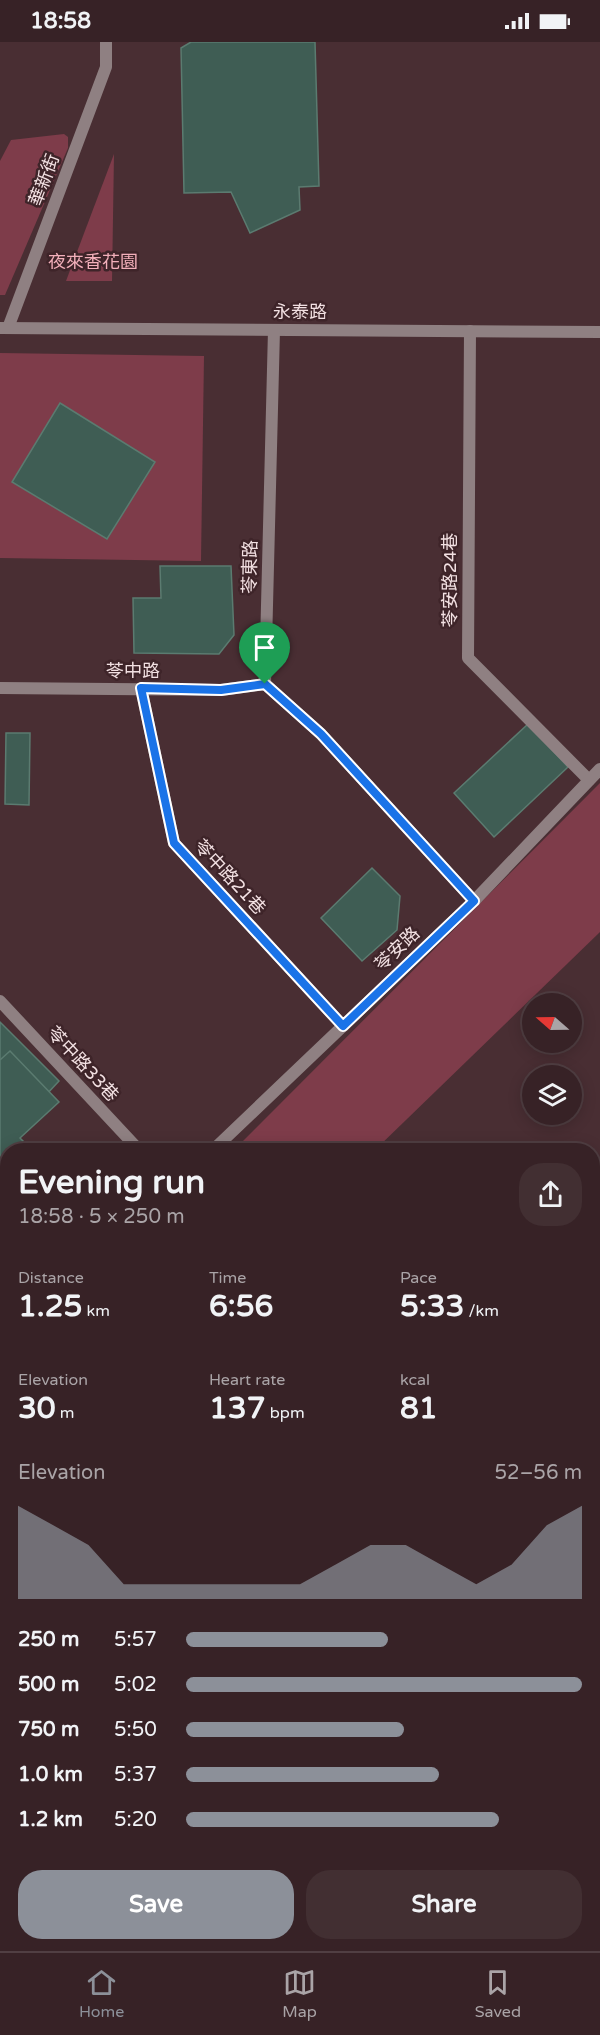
<!DOCTYPE html>
<meta charset="utf-8">
<style>
body{margin:0;font-family:"Varela Round","Noto Sans TC",sans-serif;background:#422f32;color:#f1f3f6;height:100vh;display:flex;flex-direction:column;font-size:22px;white-space:nowrap}
*{box-sizing:border-box;margin:0}
p{font-size:20px;color:#aaa4a7}
.icon{flex:none;width:33px;height:33px;fill:none;stroke:currentColor;stroke-width:2;stroke-linecap:round;stroke-linejoin:round}
.map{position:relative;flex:1;overflow:hidden}
.panel{position:absolute;left:0px;top:1101px;width:600px;height:808px;display:flex;flex-direction:column;background:#372226;border-radius:24px 24px 0 0;box-shadow:0 3px 15px #0003,0 0 0 2px #513f43}
.panel>*{flex:none}
.needle{width:39px;rotate:290deg}
.fabs{position:absolute;left:522px;top:951px;display:grid;gap:12px}
.fabs a{display:grid;place-items:center;width:60px;height:60px;border-radius:50%;background:#372226;box-shadow:0 3px 15px #0003,0 0 0 2px #513f43;font-size:30px}
.pin{position:absolute;display:grid;place-items:center;width:51px;height:51px;color:#fff;margin:-62px -26px;border-radius:50% 50% 50% 0;rotate:-45deg;box-shadow:0 0 6px #0007}
.pin .icon{rotate:45deg}
.round{display:grid;place-items:center;flex:none;width:63px;height:63px;border-radius:24px;background:#422f32}
.headline{display:flex;align-items:center;justify-content:space-between;height:102px;padding:0 18px}
h1{font-size:33px;font-weight:700;line-height:45px}
.metrics{display:grid;grid-template-columns:repeat(3,1fr);gap:9px;height:102px;padding:6px 18px}
.metrics div{display:grid;align-content:center}
.metrics b{font-size:30px;font-weight:700}
.metrics small{font-size:16px;font-weight:400}
.metrics p{font-size:16px}
.chart{height:168px;padding:12px 18px}
.chart p{display:flex;justify-content:space-between}
.chart svg{width:100%;height:108px;margin-top:6px;fill:#8c9099;opacity:.7}
.primary-button{display:flex;gap:12px;margin-top:auto;padding:12px 18px}
.primary-button a{flex:1;height:69px;border-radius:24px;background:#8c9099;color:#fff;font-size:24px;font-weight:700;line-height:69px;text-align:center}
.primary-button a+a{background:#422f32;color:#f1f3f6}
ul{padding:0 18px;list-style:none;font-size:20px}
li{display:grid;grid-template-columns:96px 72px 1fr;align-items:center;height:45px}
li i{height:15px;border-radius:8px;background:#8c9099}
.status{display:flex;justify-content:space-between;align-items:center;height:42px;padding:0 30px;background:#372226;direction:ltr}
.status svg{height:16px;fill:currentColor}
.dock{display:flex;justify-content:space-around;align-items:center;height:84px;border-top:2px solid #513f43;background:#372226;font-size:16px;color:#aaa4a7}
.dock a{display:grid;justify-items:center;gap:3px}
.dock .active{color:#8c9099}
.map>svg:first-child{display:block}
.green{fill:#7e3c4a}
.building{fill:#3f5d54;stroke:#5b7b70;stroke-width:1.5}
.lines{fill:none;stroke-linecap:round;stroke-linejoin:round}
.path{stroke:#836b6f;stroke-width:4;stroke-dasharray:3 4.5;stroke-linecap:butt}
.service{stroke:#8f8082;stroke-width:12}
.minor{stroke:#8f8082;stroke-width:12}
.tram{stroke:#b6a1a4;stroke-width:1.5}
.route-casing{stroke:#fff;stroke-width:12}
.route{stroke:#1a73e8;stroke-width:8}
.labels{text-anchor:middle;dominant-baseline:central;stroke-width:5;stroke-linejoin:round;paint-order:stroke}
.street-label{font-size:18px;fill:#f2e0e2;stroke:#3e2429}
.park-label{font-size:18px;fill:#f2afba;stroke:#3e2429}
</style>
<div class="status"><b>18:58</b><svg viewBox="0 0 49 12"><path d="M0 12V9h3v3zM5 12V6h3v6zM10 12V3h3v9zM15 12V0h3v12zM26 1h20v11H26zM47 4h2v5h-2z"/></svg></div>
<div class="map">
<svg width="600" height="1909" viewBox="0 0 600 1909">
<rect width="100%" height="100%" fill="#492e33"/>
<!-- green -->
<g class="green">
<path d="M64,92L68,95V106L5,253H0V119L11,98Z"/>
<path d="M114,112L112,239H66Z"/>
<path d="M0,311L204,314L201,519L0,516Z"/>
<path d="M600,741V890L375,1108H234Z"/>
<path d="M0,1401L7,1410V1474L0,1481Z"/>
</g>
<!-- building -->
<g class="building">
<path d="M191,0H315L319,144L299,145L300,168L250,191L231,150L184,151L181,6Z"/>
<path d="M60,361L155,420L107,497L12,440Z"/>
<path d="M160,524H231L234,593L219,612L134,611L133,556H161Z"/>
<path d="M528,682L568,725L494,795L454,751Z"/>
<path d="M6,691H30L29,763L5,762Z"/>
<path d="M372,826L400,854L397,888L362,919L321,876Z"/>
<path d="M0,980L59,1039L2,1100L10,1108H8V1213L0,1205Z"/>
<path d="M10,1009L59,1060L20,1096L32,1108H8V1162L0,1154V1018Z"/>
<path d="M600,1585V1606L592,1613V1592Z"/>
<path d="M600,1628V1649L594,1654L592,1635Z"/>
</g>
<g class="lines">
<!-- path -->
<g class="path">
<path d="M592,1687L600,1679"/>
<path d="M309,1909L316,1902"/>
</g>
<!-- service -->
<g class="service">
<path d="M470,289L468,616L589,738"/>
<path d="M141,646L174,801L343,984"/>
<path d="M0,959L139,1108"/>
<path d="M592,1872L600,1871"/>
</g>
<!-- minor -->
<g class="minor">
<path d="M0,286L600,290"/>
<path d="M8,286L106,25V0"/>
<path d="M274,288L265,642L321,692L474,859"/>
<path d="M0,646L221,648L265,642"/>
<path d="M213,1108L474,859L600,727"/>
<path d="M0,1255L8,1262"/>
<path d="M0,1304L8,1297"/>
<path d="M0,1317L8,1325"/>
<path d="M592,1524L600,1517"/>
<path d="M191,1909L204,1902"/>
</g>
<!-- tram -->
<g class="tram">
<path d="M592,1600L600,1593"/>
<path d="M592,1617L600,1609"/>
<path d="M256,1909L266,1902"/>
<path d="M286,1909L296,1902"/>
</g>
</g>
<g class="lines">
<!-- route casing -->
<g class="route-casing">
<path id="route" d="M265,642L321,692L474,859L343,984L174,801L141,646L221,648Z"/>
</g>
<!-- route -->
<use href="#route" class="route"/>
</g>
<g class="labels">
<!-- street labels -->
<g class="street-label">
<text transform="translate(44 138) rotate(-69)">華新街</text>
<text x="300" y="270">永泰路</text>
<text transform="translate(250 525) rotate(-89)">苓東路</text>
<text transform="translate(450 538) rotate(-90)">苓安路24巷</text>
<text x="133" y="629">苓中路</text>
<text transform="translate(230 835) rotate(47)">苓中路21巷</text>
<text transform="translate(397 907) rotate(-44)">苓安路</text>
<text transform="translate(83 1022) rotate(47)">苓中路33巷</text>
</g>
<!-- park labels -->
<g class="park-label">
<text x="93" y="220">夜來香花園</text>
</g>
</g>
</svg>
<div class="fabs">
<a><svg class="needle" viewBox="-14 -14 28 28"><path d="M0-13l5 13h-10z" fill="#e53935"/><path d="M0 13l5-13h-10z" fill="#aaa4a7"/></svg></a>
<a><svg class="icon" aria-label="layers" viewBox="0 0 24 24"><path d="M12 4l9 5-9 5-9-5zM3 14l9 5 9-5"/></svg></a>
</div>
<div class="pin" style="left:265px;top:642px;background:#1e9e55"><svg class="icon" aria-label="arrive" viewBox="0 0 24 24"><path d="M6 21V4h12l-3 4 3 4H6"/></svg></div>
<section class="panel">
<div class="headline"><div><h1>Evening run</h1><p>18:58 · 5 × 250 m</p></div><a class="round"><svg class="icon" aria-label="share" viewBox="0 0 24 24"><path d="M12 15V3M7 8l5-5 5 5M5 13v7h14v-7"/></svg></a></div>
<div class="metrics">
<div><p>Distance</p><b>1.25<small> km</small></b></div>
<div><p>Time</p><b>6:56</b></div>
<div><p>Pace</p><b>5:33<small> /km</small></b></div>
</div>
<div class="metrics">
<div><p>Elevation</p><b>30<small> m</small></b></div>
<div><p>Heart rate</p><b>137<small> bpm</small></b></div>
<div><p>kcal</p><b>81</b></div>
</div>
<div class="chart"><p><span>Elevation</span>52–56 m</p>
<svg viewBox="0 0 160 44" preserveAspectRatio="none"><path d="M0 44V6L10 14L20 22L30 38L40 38L50 38L60 38L70 38L80 38L90 30L100 22L110 22L120 30L130 38L140 30L150 14L160 6V44z"/></svg>
</div>
<ul>
<li><b>250 m</b>5:57<i style="width:51%"></i></li>
<li><b>500 m</b>5:02<i style="width:100%"></i></li>
<li><b>750 m</b>5:50<i style="width:55%"></i></li>
<li><b>1.0 km</b>5:37<i style="width:64%"></i></li>
<li><b>1.2 km</b>5:20<i style="width:79%"></i></li>
</ul>
<div class="primary-button"><a>Save</a><a>Share</a></div>
</section>
</div>
<nav class="dock">
<a class="active"><svg class="icon" aria-label="home" viewBox="0 0 24 24"><path d="M3 11l9-7 9 7M6 9v11h12V9"/></svg>Home</a>
<a><svg class="icon" aria-label="map" viewBox="0 0 24 24"><path d="M3 6l6-2 6 2 6-2v14l-6 2-6-2-6 2zM9 4v14M15 6v14"/></svg>Map</a>
<a><svg class="icon" aria-label="saved" viewBox="0 0 24 24"><path d="M7 4h10v16l-5-4-5 4z"/></svg>Saved</a>
</nav>
